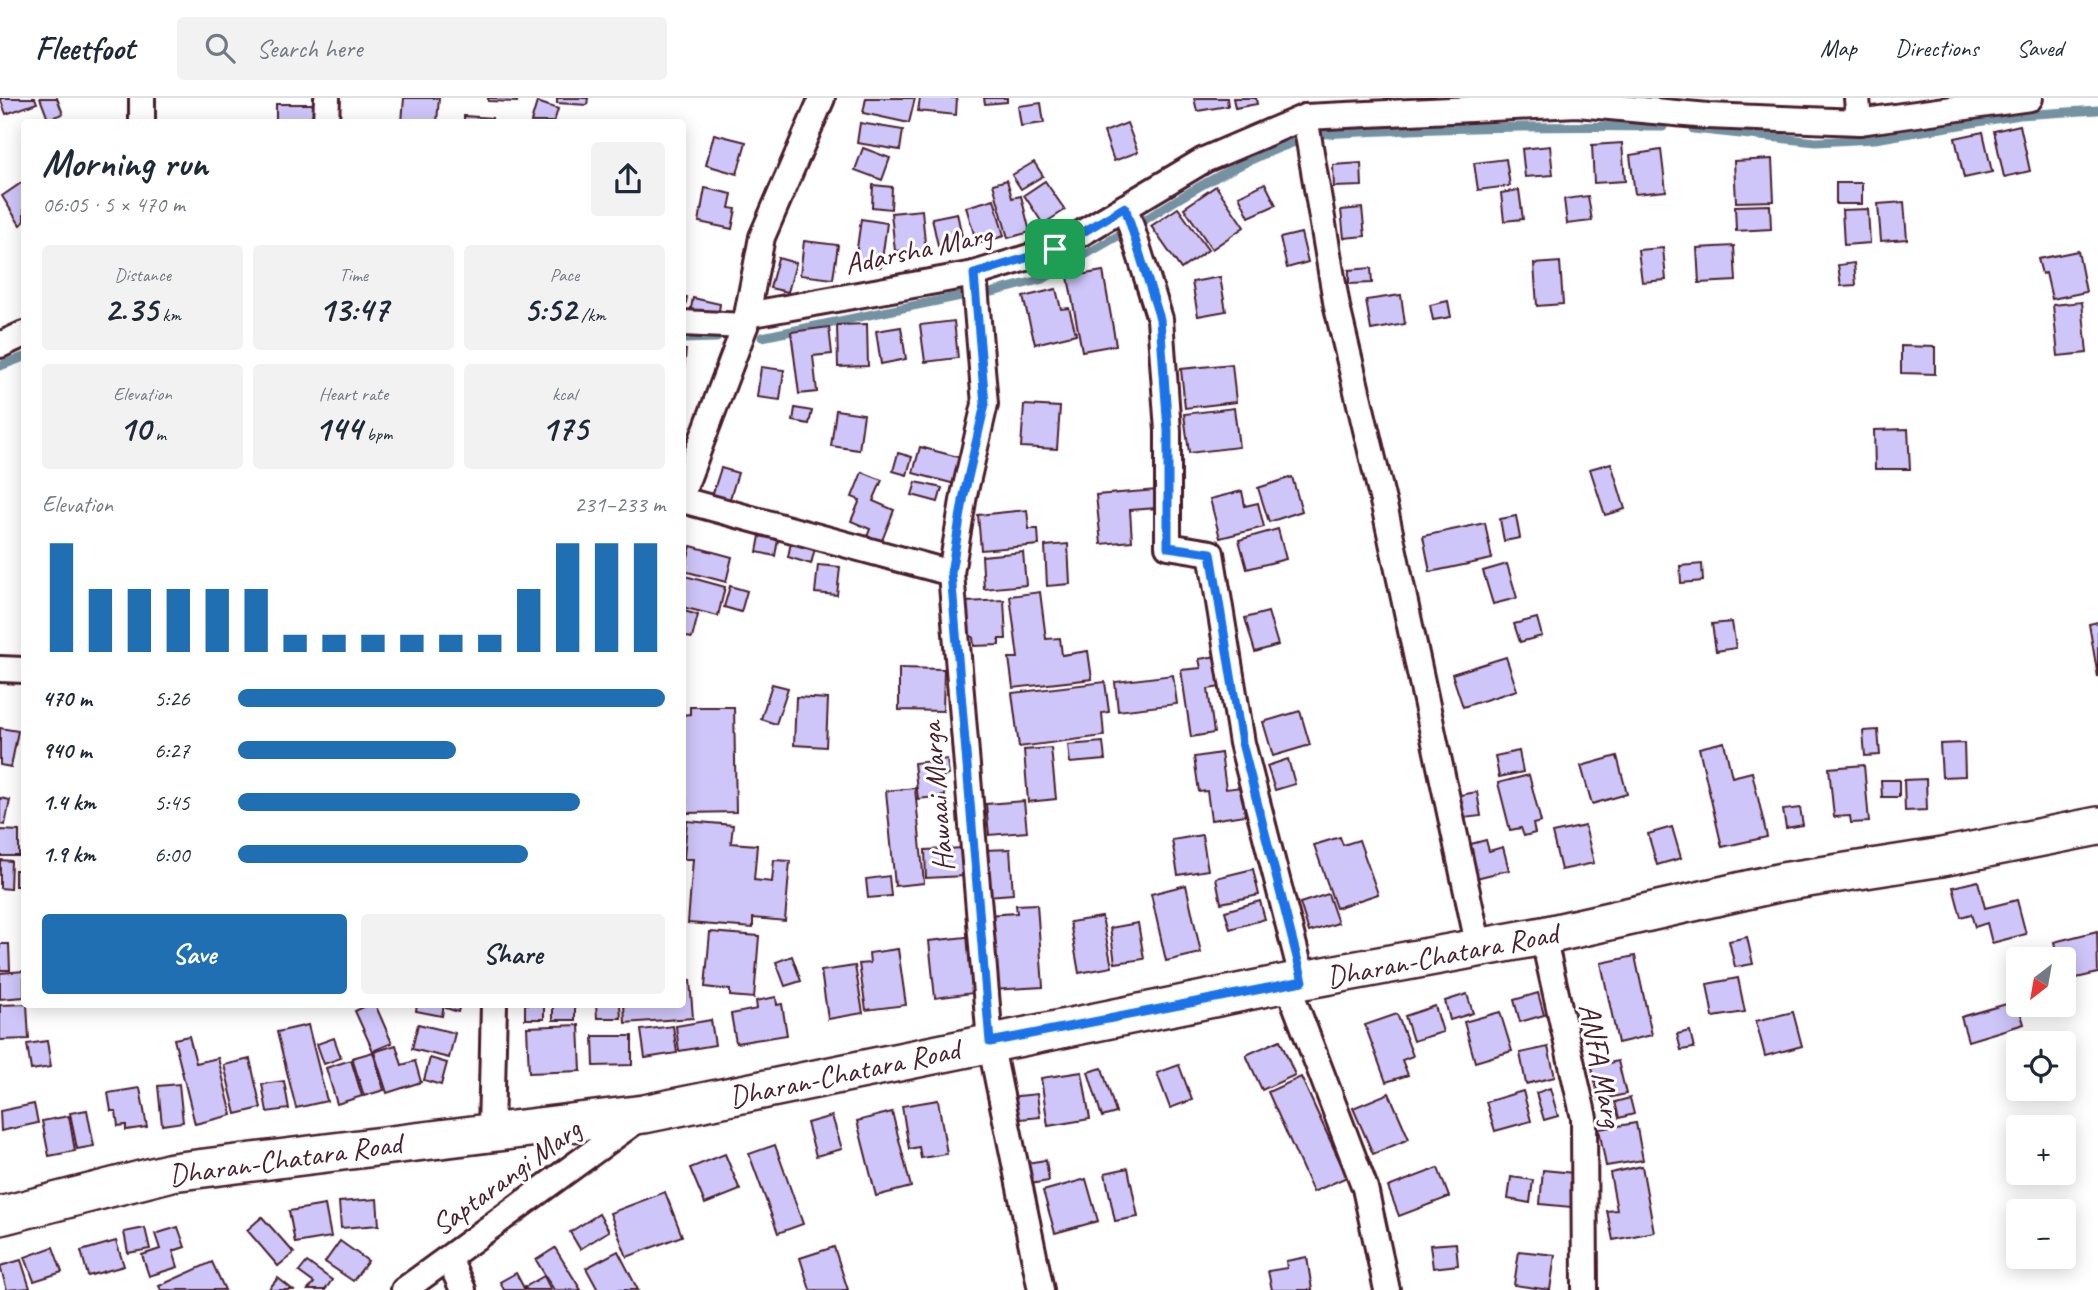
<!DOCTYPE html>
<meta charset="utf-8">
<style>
body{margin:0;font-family:Caveat,sans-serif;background:#f2f2f3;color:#1f2937;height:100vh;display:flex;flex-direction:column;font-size:26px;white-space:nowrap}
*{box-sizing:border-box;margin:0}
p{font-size:23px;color:#747a83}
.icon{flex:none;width:38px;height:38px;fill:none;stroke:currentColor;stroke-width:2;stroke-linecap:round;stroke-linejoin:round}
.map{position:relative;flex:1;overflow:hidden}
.sheet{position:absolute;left:21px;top:21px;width:665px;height:889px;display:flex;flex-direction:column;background:#fff;border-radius:7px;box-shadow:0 4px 18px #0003}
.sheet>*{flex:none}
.needle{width:46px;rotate:211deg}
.controls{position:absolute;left:2006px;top:849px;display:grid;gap:14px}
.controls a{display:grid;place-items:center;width:70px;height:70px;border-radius:7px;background:#fff;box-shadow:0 4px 18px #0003;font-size:35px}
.pin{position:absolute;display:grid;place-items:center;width:60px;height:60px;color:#fff;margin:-30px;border-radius:14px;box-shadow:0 4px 10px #0006}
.round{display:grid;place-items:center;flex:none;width:74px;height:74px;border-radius:7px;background:#f2f2f3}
.head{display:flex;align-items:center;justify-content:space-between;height:119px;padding:0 21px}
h1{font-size:38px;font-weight:600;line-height:52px}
.figures{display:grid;grid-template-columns:repeat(3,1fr);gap:10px;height:119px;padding:7px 21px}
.figures div{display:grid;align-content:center;border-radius:7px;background:#f2f2f3;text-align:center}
.figures b{font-size:35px;font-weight:600}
.figures small{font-size:19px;font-weight:400}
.figures p{font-size:19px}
.chart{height:196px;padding:14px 21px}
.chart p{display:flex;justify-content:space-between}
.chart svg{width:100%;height:126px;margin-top:7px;stroke:#1f6fb2;stroke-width:6}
.cta{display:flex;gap:14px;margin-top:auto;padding:14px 21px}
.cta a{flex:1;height:80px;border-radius:7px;background:#1f6fb2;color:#fff;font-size:28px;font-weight:600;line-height:80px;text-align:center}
.cta a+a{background:#f2f2f3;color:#1f2937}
ul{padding:0 21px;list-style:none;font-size:23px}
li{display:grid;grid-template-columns:112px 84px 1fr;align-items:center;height:52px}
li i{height:18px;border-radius:9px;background:#1f6fb2}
header{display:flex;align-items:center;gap:42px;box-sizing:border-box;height:98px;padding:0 35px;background:#fff;border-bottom:2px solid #e0e1e3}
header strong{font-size:33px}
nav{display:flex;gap:38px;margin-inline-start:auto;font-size:24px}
.search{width:490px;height:63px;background:#f2f2f3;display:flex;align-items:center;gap:18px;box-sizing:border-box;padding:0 24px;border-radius:7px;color:#747a83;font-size:26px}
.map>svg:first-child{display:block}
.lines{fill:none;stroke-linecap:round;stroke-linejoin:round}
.stream{stroke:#7592a2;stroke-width:9}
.building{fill:#cec6f9;stroke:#4a1f2b;stroke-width:2}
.minor-casing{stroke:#4a1f2b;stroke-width:30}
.primary-casing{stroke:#4a1f2b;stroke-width:42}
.minor{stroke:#fff;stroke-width:24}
.primary{stroke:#fff;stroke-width:37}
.route-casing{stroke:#fff;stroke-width:14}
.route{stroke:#1a73e8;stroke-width:9}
.labels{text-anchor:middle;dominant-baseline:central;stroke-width:6;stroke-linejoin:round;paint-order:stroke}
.street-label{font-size:30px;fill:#4a1f2b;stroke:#fff}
</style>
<header>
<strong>Fleetfoot</strong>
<div class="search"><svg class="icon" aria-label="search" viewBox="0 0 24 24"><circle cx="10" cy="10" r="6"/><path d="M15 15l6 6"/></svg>Search here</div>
<nav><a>Map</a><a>Directions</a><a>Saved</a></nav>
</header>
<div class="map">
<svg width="2098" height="1192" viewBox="0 0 2098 1192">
<rect width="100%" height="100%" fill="#fff"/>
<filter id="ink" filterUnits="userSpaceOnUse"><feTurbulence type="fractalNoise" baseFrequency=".0143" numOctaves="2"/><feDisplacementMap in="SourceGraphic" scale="14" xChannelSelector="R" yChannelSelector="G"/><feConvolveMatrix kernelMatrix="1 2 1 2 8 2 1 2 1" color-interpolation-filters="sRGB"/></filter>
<g filter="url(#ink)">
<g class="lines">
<!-- stream -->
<g class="stream">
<path d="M1693,31L1816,44L1875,41L2020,17L2098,12"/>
<path d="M1322,36C1436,30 1549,27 1663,29"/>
<path d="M1140,125C1191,92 1240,63 1298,43"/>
<path d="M993,194L1043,181L1123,135"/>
<path d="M762,239L966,197"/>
<path d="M682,241L717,240"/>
<path d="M0,268L24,259"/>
</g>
</g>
<!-- building -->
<g class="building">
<path d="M0,0H35L37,5L6,16Z"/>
<path d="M40,0H57L63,16L48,21Z"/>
<path d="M404,0H439L437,24H402Z"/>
<path d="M488,0H517V4L488,3Z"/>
<path d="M557,0H588L587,7L557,5Z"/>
<path d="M866,0H915L909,25L863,15Z"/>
<path d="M920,0H957L956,17L918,13Z"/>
<path d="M984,0H1007V4L985,6Z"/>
<path d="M1194,0H1227L1228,8L1197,13Z"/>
<path d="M1233,0H1256L1257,6L1235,10Z"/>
<path d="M537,4L558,11L554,24H531Z"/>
<path d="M1041,5L1044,25L1021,28L1018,8Z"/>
<rect x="276" y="6" width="42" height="18"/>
<path d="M464,18L492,20V24H464Z"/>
<path d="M350,20L380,23V24H350Z"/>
<path d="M860,25L903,32L900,52L857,45Z"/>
<path d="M1127,25L1138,54L1114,63L1104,34Z"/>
<path d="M2020,27L2030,73L2004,79L1994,33Z"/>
<path d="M1983,34L1992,74L1964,80L1955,40Z"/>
<path d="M714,36L746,44L737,76L706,67Z"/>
<path d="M1622,45L1625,83L1594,85L1592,47Z"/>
<path d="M1550,48L1553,77L1525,79L1522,51Z"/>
<path d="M863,50L890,60L882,82L855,72Z"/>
<path d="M1661,52L1666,93L1635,96L1630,57Z"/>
<path d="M1506,61L1510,88L1478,92L1474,65Z"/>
<path d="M1772,61L1774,103L1736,104L1734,63Z"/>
<path d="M1034,64L1043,78L1021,91L1012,77Z"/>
<path d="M1361,65L1362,88L1334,89L1333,67Z"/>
<path d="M1007,82L1012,100L1021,98L1030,134L1008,140L993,86Z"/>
<path d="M24,83V124L20,127L2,98Z"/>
<path d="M1045,83L1065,112L1043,126L1024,97Z"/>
<path d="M1265,85L1276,107L1249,119L1239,98Z"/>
<rect x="1836" y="85" width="26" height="21"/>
<path d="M873,87L892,89L891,111L872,109Z"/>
<path d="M1216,88L1244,129L1212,151L1184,110Z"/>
<path d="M705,90L732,96L729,110L736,111L732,131L699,124Z"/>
<path d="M1519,92L1523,121L1504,123L1501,95Z"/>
<path d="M1588,98L1592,123L1567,126L1564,101Z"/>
<path d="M994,101L1004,138L977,146L966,109Z"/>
<path d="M1904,104L1907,141L1881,143L1878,106Z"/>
<path d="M1770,107L1771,131L1736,133L1735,108Z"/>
<path d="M1178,110L1208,152L1181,171L1151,128Z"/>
<path d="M1362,110L1365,138L1344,140L1341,112Z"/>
<path d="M1868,111L1870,145L1844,147L1842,112Z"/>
<path d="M922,112L926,156L912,158L909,152L895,153L891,115Z"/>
<path d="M957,115L963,143L938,148L932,120Z"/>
<path d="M861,121L887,125L881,169L855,165Z"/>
<path d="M1301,135L1308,164L1287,170L1280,140Z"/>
<path d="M804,143L838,147L833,181L800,177Z"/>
<path d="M1734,148L1736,183L1699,185L1697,150Z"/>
<path d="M1663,150L1666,182L1642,184L1638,152Z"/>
<path d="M2078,153L2086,194L2052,201L2046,175L2042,176L2038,161Z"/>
<path d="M778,160L796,165L788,194L770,190Z"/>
<path d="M1560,164L1563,206L1537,208L1534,166Z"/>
<path d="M1854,165L1856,187L1841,188L1838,167Z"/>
<path d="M1371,170L1372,185L1349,186V172Z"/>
<path d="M1103,173L1116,247L1082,253L1068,179Z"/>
<path d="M1220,179L1226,213L1198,218L1192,184Z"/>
<path d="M1056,191L1061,211L1069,210L1076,236L1035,246L1023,199Z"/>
<path d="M1401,197L1405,226L1371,232L1366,202Z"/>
<path d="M682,198L687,199L684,215L682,214Z"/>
<path d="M693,200L720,206L718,220L690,215Z"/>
<path d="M1448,203L1451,219L1433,222L1430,207Z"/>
<path d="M2082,204L2087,255L2058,258L2053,207Z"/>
<path d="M954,223L958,260L925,264L920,227Z"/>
<path d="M867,226L868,268L838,269L837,227Z"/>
<path d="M829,229L832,256L813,258L817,294L799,296L791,234Z"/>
<path d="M901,229L906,261L881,266L876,233Z"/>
<path d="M1901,248L1935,249V276L1901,275Z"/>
<path d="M682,251L686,252L683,280H682Z"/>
<path d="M1232,266L1236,304L1185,310L1181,271Z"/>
<path d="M761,269L784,272L780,302L757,299Z"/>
<path d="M1024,307L1060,309L1057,351L1021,349Z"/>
<path d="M795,310L812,313L809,326L793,323Z"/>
<path d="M1234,310L1239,349L1189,355L1184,316Z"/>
<path d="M836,312L864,316L859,352L831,348Z"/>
<path d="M1908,331L1910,371H1875L1874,332Z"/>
<path d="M920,349L962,360L955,386L913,375Z"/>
<path d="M898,355L912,359L907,377L893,373Z"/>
<path d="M1611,365L1625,411L1605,417L1590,371Z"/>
<path d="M721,370L738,375L729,404L712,398Z"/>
<path d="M862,374L882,382L873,403L894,412L881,445L867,439L870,431L851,423L860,402L852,399Z"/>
<path d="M1292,379L1302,413L1269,424L1258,390Z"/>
<path d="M916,384L942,390L938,404L912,397Z"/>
<path d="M1157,392L1158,410L1130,412L1132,443L1101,446L1096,397Z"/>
<path d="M1242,393L1245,408L1258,405L1264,429L1220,440L1210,401Z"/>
<path d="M1027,412L1029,431H1038L1039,447L981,452L978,417Z"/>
<path d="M1516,418L1520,440L1504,443L1500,421Z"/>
<path d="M1485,425L1492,461L1430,474L1423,438Z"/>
<path d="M1278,431L1286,461L1247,471L1239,442Z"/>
<path d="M760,438L778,442L775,458L757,454Z"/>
<path d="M791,444L815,450L811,466L788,459Z"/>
<path d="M1068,446L1070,486L1047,488L1045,448Z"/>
<path d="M691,448L732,459L726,484L684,473Z"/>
<path d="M1023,454L1026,487L984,491L982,458Z"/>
<path d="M1507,466L1517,500L1493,506L1483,473Z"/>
<path d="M1702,466L1703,483L1681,485L1680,468Z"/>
<path d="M818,467L840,469L837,497L815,495Z"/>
<path d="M685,478L725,489L718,518L682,509Z"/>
<path d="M730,488L747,493L741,514L724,509Z"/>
<path d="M1040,494L1046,541L1060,540L1062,557L1088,553L1092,581L1013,590L1009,560H1018L1010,498Z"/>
<path d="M1004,502L1006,541H999V547L974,548L973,539L968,537L966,504Z"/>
<path d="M684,513L698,517L692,540L682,538Z"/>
<path d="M1268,514L1278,547L1255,554L1245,520Z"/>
<path d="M1537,520L1542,538L1520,544L1514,526Z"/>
<path d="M1732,524L1736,550L1716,553L1712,526Z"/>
<path d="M2098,524V579L2089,526Z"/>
<path d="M1217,558L1221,589L1208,591L1214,635L1191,639L1181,572L1201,570L1199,561Z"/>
<path d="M1506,559L1517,592L1463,609L1452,576Z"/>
<path d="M899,570L944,571L943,613L899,612Z"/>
<path d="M1173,577L1177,606L1118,613L1115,584Z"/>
<path d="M1105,584L1109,614L1102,615L1104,638L1019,649L1012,595Z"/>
<path d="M772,586L788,590L776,626L761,621Z"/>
<path d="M796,599L828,601L826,649L794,647Z"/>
<path d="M690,609H734L736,714L687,715L682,617L690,616Z"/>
<path d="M1300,613L1310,647L1273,658L1263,624Z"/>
<path d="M0,630L18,633L11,669L0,667Z"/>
<path d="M1878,632L1880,657L1865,658L1863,633Z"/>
<path d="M1103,644L1105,662L1070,665L1068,647Z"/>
<path d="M1724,644L1732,679L1752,674L1767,739L1722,749L1699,650Z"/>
<path d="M1964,645L1965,678L1942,679L1940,646Z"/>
<path d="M1051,650L1056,701L1028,704L1024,652Z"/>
<path d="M1519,653L1523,674L1499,679L1495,658Z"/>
<path d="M1221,655L1226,691L1241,689L1245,717L1211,722L1207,693L1199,694L1194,659Z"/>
<path d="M1617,658L1627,696L1592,706L1581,668Z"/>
<path d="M947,661L949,677L943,678L945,698L918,701L914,665Z"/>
<path d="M1288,661L1295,686L1275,692L1267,668Z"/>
<path d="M1864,667L1869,724L1851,725L1850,718L1834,719L1829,670Z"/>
<path d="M1529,677L1541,724L1533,726L1535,735L1524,738L1521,730L1510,732L1498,685Z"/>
<path d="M1926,681L1927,712L1905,713L1904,682Z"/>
<path d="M1881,682H1899V699H1882Z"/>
<path d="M915,690L924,785L895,788L886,693Z"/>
<path d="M1477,694L1481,718L1464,720L1460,697Z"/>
<path d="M0,700L10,702L5,727L0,726Z"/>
<path d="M1024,703L1027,734L989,737L986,706Z"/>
<path d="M1800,710L1803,727L1786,730L1783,712Z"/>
<path d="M687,723L733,727L731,745L757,747L754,782L772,784L774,762L790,763L785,823L753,820V830L688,825L693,761H684Z"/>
<path d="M1585,728L1594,765L1561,772L1552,735Z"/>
<path d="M1672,729L1681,760L1657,767L1648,736Z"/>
<path d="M0,732L19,733V758H0Z"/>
<path d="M1202,737L1208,772L1178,777L1172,742Z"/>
<path d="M1340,739L1343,747L1359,742L1378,796L1336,810L1314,747Z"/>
<path d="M1486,742L1489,753L1503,749L1509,772L1476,780L1467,747Z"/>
<path d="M963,750L964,778L926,780L925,752Z"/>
<path d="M1010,751L1013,796L987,798L984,752Z"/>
<path d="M0,762L11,763L10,791L0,790Z"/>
<path d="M1253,771L1259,797L1221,805L1216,780Z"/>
<rect x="15" y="772" width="9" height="16"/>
<path d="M889,778L891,798L868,800L866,781Z"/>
<path d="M1978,783L1985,810L2017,802L2026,836L1992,845L1987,825L1975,829L1971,816L1961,819L1953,789Z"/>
<path d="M1186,787L1201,855L1166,863L1151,796Z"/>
<path d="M1328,796L1338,825L1309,834L1300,805Z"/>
<path d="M1260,803L1265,821L1230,831L1225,813Z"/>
<path d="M1037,806L1043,889L992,892L986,817L1017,815L1016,807Z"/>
<path d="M1102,819L1112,869L1079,875L1070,824Z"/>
<path d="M1138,825L1144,861L1115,865L1110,830Z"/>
<path d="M2097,833L2098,875L2064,883L2063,861H2058L2054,844Z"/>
<path d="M710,834L759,838L754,900L730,898V892L705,889Z"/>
<path d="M975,838L981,894L935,900L929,843Z"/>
<path d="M1747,839L1753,866L1735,869L1729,843Z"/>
<path d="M0,846H9L10,872H0Z"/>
<path d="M898,851L906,907L866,912L859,866L870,865L869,855Z"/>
<path d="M792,858L801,883L785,888L776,864Z"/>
<path d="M1635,858L1652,937L1618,945L1601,865Z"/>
<path d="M855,868L863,915L828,921L821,873Z"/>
<path d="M24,873V899L0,901V875Z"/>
<path d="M1738,880L1745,914L1713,919L1707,886Z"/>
<path d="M682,882H690L693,920L625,925L624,906H682Z"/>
<path d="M1538,895L1544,917L1520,924L1514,902Z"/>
<path d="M1467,896L1473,915L1450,922L1445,903Z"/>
<path d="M776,899L777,907L782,906L787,937L736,945L731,916L757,911L756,903Z"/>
<path d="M2017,903L2024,926L1968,943L1961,919Z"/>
<path d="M27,906L29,941L0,942V907Z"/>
<path d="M370,906H375L392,945L373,953L355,913Z"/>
<path d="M417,906H444L442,918L416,913Z"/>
<path d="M447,906H460L458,914L446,910Z"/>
<rect x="525" y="906" width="19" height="15"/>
<rect x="553" y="906" width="22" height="16"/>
<path d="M596,906H620L621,920H597Z"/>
<path d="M1435,908L1443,934L1413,943L1405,918Z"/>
<path d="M1500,914L1512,953L1475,964L1464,924Z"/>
<path d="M1793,914L1802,948L1765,958L1756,923Z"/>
<path d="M1397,916L1413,958L1402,962L1408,977L1386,984L1365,927Z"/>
<path d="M711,922L715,947L679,953L676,928Z"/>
<path d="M418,926L455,935L449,960L412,951Z"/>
<path d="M308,927L327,1003L296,1010L277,934Z"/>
<path d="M579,927L581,973L529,975L527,929Z"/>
<path d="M673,928L677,955L645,960L641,932Z"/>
<path d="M1690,933L1694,950L1681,952L1677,936Z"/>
<path d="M189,938L196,965L218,960L232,1017L195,1026L174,941Z"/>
<path d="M593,938H632V967L594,968Z"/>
<path d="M334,940L341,960L324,966L317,946Z"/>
<path d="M1280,942L1295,977L1262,992L1246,957Z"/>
<path d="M47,943L51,969L31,972L27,946Z"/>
<path d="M396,947L402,967L415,963L421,984L387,995L374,954Z"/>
<path d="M1548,949L1555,979L1526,986L1520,955Z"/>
<path d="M373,954L384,992L364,998L352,960Z"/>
<path d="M430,960L447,965L441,987L424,982Z"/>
<path d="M250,961L261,1010L236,1016L224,967Z"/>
<path d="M351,962L362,998L337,1006L326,970Z"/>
<path d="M1618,963L1626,996L1599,1002L1592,969Z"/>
<path d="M1179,967L1192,1002L1170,1010L1157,975Z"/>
<path d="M1102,970L1116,1015L1102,1019L1088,974Z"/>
<path d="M1082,974L1090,1021L1048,1028L1041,980Z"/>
<path d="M1301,979L1347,1079L1313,1094L1268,994Z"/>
<path d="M284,983L289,1011L267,1014L262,986Z"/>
<path d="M179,986L183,1024L162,1027L158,988Z"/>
<path d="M140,990L147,1029L126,1032V1027L118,1028L116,1013H111L108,995Z"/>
<path d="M1550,990L1558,1018L1544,1022L1536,995Z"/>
<path d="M1523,993L1531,1023L1495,1033L1486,1004Z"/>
<path d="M1389,995L1409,1041L1373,1056L1353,1010Z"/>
<path d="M1037,996L1040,1019L1011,1022L1009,999Z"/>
<path d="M1630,1000L1634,1016L1619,1020L1615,1004Z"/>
<path d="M938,1002L947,1056L921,1060L919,1049L909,1051L902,1008Z"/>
<path d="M34,1006L38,1025L1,1033L0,1013Z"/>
<path d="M87,1012L94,1048L77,1051L70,1015Z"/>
<path d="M892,1014L911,1089L876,1098L857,1023Z"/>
<path d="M69,1018L75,1053L49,1058L42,1023Z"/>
<path d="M832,1018L842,1051L816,1058L807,1025Z"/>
<path d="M1636,1025L1643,1062L1606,1068L1599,1031Z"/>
<path d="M775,1047L803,1126L778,1135L749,1056Z"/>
<path d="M725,1056L740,1092L705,1106L690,1070Z"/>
<path d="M1046,1062L1049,1083L1029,1086L1026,1065Z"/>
<path d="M1642,1068L1654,1134L1613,1142L1607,1113L1617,1112L1610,1075Z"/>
<path d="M1128,1070L1138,1119L1115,1123L1105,1075Z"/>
<path d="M1438,1070L1449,1099L1399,1118L1388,1089Z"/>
<path d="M1543,1072L1574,1075L1571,1109L1540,1106Z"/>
<path d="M1511,1079L1533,1082L1530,1105L1508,1101Z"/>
<path d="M1086,1081L1098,1123L1055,1135L1043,1093Z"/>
<path d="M665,1094L682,1138L627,1159L610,1115Z"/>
<path d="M377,1101L379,1127L341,1130L339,1104Z"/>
<path d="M325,1107L331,1139L295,1145L289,1113Z"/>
<path d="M599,1116L609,1133L580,1151L570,1134Z"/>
<path d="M262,1119L294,1155L278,1168L247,1132Z"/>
<path d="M178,1129L185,1149L173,1153L178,1169L149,1178L142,1157L160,1151L155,1136Z"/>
<path d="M145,1130L150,1151L128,1155L124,1134Z"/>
<path d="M116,1143L124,1168L88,1178L81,1153Z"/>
<path d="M340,1143L368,1163L353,1183L325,1164Z"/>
<path d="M1456,1145L1458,1167L1433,1170L1430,1147Z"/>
<path d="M53,1149L62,1174L34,1183L25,1159Z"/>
<path d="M834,1149L848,1192H810L800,1160Z"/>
<path d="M555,1150L581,1192H554L536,1162Z"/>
<path d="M618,1153L638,1192H598L586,1170Z"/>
<path d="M1519,1153L1555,1157L1550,1192L1514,1187Z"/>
<path d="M1307,1159L1312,1192H1272L1268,1173L1287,1170L1286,1163Z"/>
<path d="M21,1162L30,1190L7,1192L0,1168Z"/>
<path d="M212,1164L225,1192H161L159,1188Z"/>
<path d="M307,1164L332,1182L325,1192H308L314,1185L299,1174Z"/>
<path d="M516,1175L525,1192H504L500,1184Z"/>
<path d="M544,1178L551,1192H527L525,1189Z"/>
<path d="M278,1180L293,1192H268Z"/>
</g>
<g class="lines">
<!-- minor casing -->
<g class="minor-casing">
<g id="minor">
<path d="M1857,0L1859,24"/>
<path d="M1305,19L1337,209L1386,416L1479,850"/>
<path d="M142,24V0"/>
<path d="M326,24L327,0"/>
<path d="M1125,109L1160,221L1168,333V448L1211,455L1242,645L1303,883"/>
<path d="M747,217L974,176L1055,151L1204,62L1305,19L1577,6L1708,18L1859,24L2030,0"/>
<path d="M682,225L745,228"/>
<path d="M0,247L24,236"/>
<path d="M682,395L745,228L762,139L822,0"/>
<path d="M682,402L951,475L990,944L1041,1192"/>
<path d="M951,475L964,397L985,306L974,176"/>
<path d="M0,571L24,572"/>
<path d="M1543,838L1584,1020L1585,1192"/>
<path d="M1287,885L1365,1090L1387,1192"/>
<path d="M491,1034L494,906"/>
<path d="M449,1161L463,1192"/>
<path d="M404,1192L641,1019"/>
</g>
</g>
<!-- primary casing -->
<g class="primary-casing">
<path id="primary" d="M0,1118L172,1074L644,1016L1287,885L1543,838L1782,784L1942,759L2098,728"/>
</g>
<!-- minor -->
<use href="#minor" class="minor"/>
<!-- primary -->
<use href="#primary" class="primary"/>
</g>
</g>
<g class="lines" filter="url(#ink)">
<!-- route casing -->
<g class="route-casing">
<path id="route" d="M1125,109L1160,221L1168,333V449L1211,455L1242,645L1303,883L990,944L951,475L964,397L985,306L974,176L1055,151Z"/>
</g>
<!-- route -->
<use href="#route" class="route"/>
</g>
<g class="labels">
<!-- street labels -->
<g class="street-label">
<text transform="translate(918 151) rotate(-12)">Adarsha Marg</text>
<text transform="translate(937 699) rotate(-95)">Hawaai Marga</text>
<text transform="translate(1442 857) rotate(-11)">Dharan-Chatara Road</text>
<text transform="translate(1601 967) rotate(79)">ANFA Marg</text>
<text transform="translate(844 975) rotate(-12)">Dharan-Chatara Road</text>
<text transform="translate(285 1061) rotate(-8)">Dharan-Chatara Road</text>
<text transform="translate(506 1079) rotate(-36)">Saptarangi Marg</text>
</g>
</g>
</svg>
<div class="controls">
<a><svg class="needle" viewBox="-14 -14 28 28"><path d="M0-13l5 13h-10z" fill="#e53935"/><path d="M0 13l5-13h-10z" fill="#747a83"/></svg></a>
<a><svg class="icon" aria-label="locate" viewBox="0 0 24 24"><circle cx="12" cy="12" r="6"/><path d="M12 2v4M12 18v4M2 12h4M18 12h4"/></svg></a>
<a>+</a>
<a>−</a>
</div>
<div class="pin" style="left:1055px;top:151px;background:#1e9e55"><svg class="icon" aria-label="arrive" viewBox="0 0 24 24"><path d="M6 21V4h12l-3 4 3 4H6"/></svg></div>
<section class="sheet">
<div class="head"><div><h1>Morning run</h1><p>06:05 · 5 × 470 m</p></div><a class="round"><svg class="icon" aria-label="share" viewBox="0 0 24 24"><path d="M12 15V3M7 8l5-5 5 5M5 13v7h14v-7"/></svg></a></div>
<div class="figures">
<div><p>Distance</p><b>2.35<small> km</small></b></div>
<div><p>Time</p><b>13:47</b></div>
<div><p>Pace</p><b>5:52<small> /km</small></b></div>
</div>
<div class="figures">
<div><p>Elevation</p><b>10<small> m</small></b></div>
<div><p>Heart rate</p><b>144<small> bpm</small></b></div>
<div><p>kcal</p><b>175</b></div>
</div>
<div class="chart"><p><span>Elevation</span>231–233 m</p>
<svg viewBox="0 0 160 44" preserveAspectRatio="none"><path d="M5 44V6M15 44V22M25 44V22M35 44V22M45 44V22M55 44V22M65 44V38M75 44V38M85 44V38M95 44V38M105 44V38M115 44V38M125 44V22M135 44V6M145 44V6M155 44V6"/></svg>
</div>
<ul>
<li><b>470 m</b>5:26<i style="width:100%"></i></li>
<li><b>940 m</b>6:27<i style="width:51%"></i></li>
<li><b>1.4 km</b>5:45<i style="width:80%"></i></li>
<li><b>1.9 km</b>6:00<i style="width:68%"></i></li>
</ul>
<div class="cta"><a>Save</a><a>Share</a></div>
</section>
</div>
